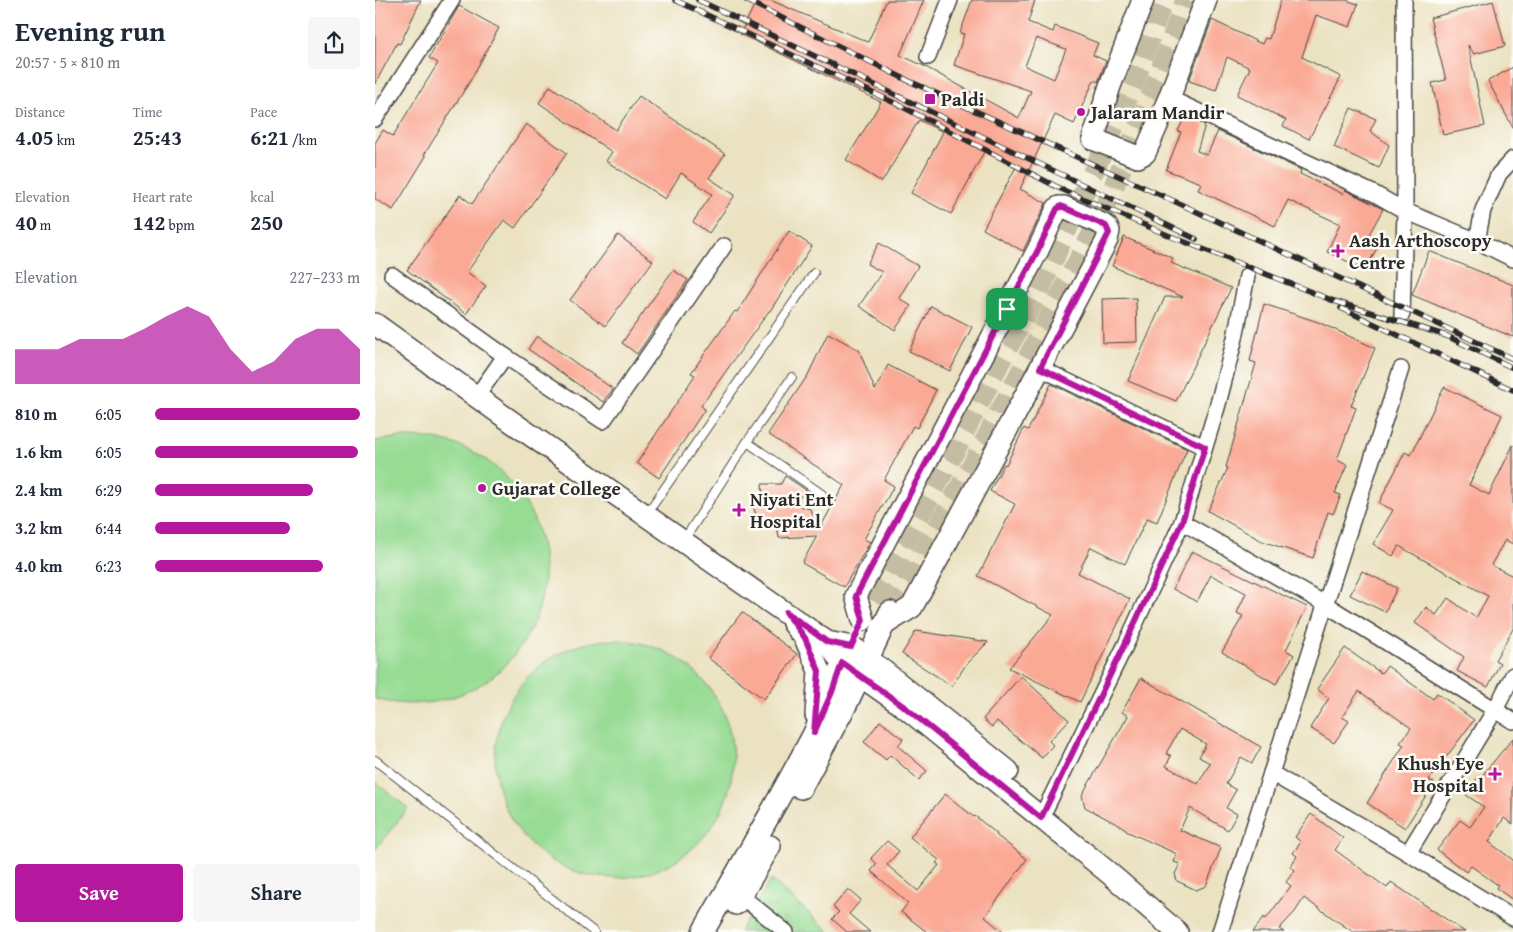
<!DOCTYPE html>
<meta charset="utf-8">
<style>
body{margin:0;font-family:"Gentium Book Plus",serif;background:#f6f6f7;color:#1f2937;height:100vh;display:flex;flex-direction:column;font-size:19px;white-space:nowrap}
*{box-sizing:border-box;margin:0}
p{font-size:16px;color:#747a83}
.icon{flex:none;width:28px;height:28px;fill:none;stroke:currentColor;stroke-width:2;stroke-linecap:round;stroke-linejoin:round}
.map{position:relative;flex:1;overflow:hidden}
.panel{display:flex;flex-direction:column;background:#fff;width:375px}
.panel>*{flex:none}
.pin{position:absolute;display:grid;place-items:center;width:42px;height:42px;color:#fff;margin:-21px;border-radius:10px;box-shadow:0 2px 8px #0006}
.round{display:grid;place-items:center;flex:none;width:52px;height:52px;border-radius:5px;background:#f6f6f7}
.summary{display:flex;align-items:center;justify-content:space-between;height:85px;padding:0 15px}
h1{font-size:28px;font-weight:700;line-height:38px}
.figures{display:grid;grid-template-columns:repeat(3,1fr);gap:8px;height:85px;padding:5px 15px}
.figures div{display:grid;align-content:center}
.figures b{font-size:21px;font-weight:700}
.figures small{font-size:14px;font-weight:400}
.figures p{font-size:14px}
.chart{height:140px;padding:10px 15px}
.chart p{display:flex;justify-content:space-between}
.chart svg{width:100%;height:90px;margin-top:5px;fill:#b5179e;opacity:.7}
.cta{display:flex;gap:10px;margin-top:auto;padding:10px 15px}
.cta a{flex:1;height:58px;border-radius:5px;background:#b5179e;color:#fff;font-size:20px;font-weight:700;line-height:58px;text-align:center}
.cta a+a{background:#f6f6f7;color:#1f2937}
ul{padding:0 15px;list-style:none;font-size:16px}
li{display:grid;grid-template-columns:80px 60px 1fr;align-items:center;height:38px}
li i{height:12px;border-radius:6px;background:#b5179e}
main{display:flex;flex:1;min-height:0}
.map>svg:first-child{display:block}
.green{fill:#98dc94;stroke:#628460}
.park{fill:url(#park-tufts);stroke:#628460}
.building{fill:#faa994;fill-rule:evenodd}
.lines{fill:none;stroke-linecap:round;stroke-linejoin:round}
.secondary-tunnel{stroke:#c5bda3;stroke-width:21;stroke-dasharray:21 11;stroke-linecap:butt}
.lane-casing{stroke:#484642;stroke-width:10}
.street-casing{stroke:#484642;stroke-width:18}
.secondary-casing{stroke:#484642;stroke-width:24}
.lane{stroke:#fff;stroke-width:8}
.street{stroke:#fff;stroke-width:15}
.secondary{stroke:#fff;stroke-width:21}
.rail-casing{stroke:#2b2b2b;stroke-width:5.5}
.rail{stroke:#fdfcf7;stroke-width:4;stroke-dasharray:11;stroke-linecap:butt}
.route-casing{stroke:#fff;stroke-width:10}
.route{stroke:#b5179e;stroke-width:6}
.poi-dot{fill:#b5179e;stroke:#fdfcf7;stroke-width:2}
.labels{text-anchor:middle;dominant-baseline:central;stroke-width:5;stroke-linejoin:round;paint-order:stroke}
.poi-label{font-size:19px;font-weight:bold;fill:#2b2b2b;stroke:#fdfcf7;text-anchor:start}
</style>
<main>
<section class="panel">
<div class="summary"><div><h1>Evening run</h1><p>20:57 · 5 × 810 m</p></div><a class="round"><svg class="icon" aria-label="share" viewBox="0 0 24 24"><path d="M12 15V3M7 8l5-5 5 5M5 13v7h14v-7"/></svg></a></div>
<div class="figures">
<div><p>Distance</p><b>4.05<small> km</small></b></div>
<div><p>Time</p><b>25:43</b></div>
<div><p>Pace</p><b>6:21<small> /km</small></b></div>
</div>
<div class="figures">
<div><p>Elevation</p><b>40<small> m</small></b></div>
<div><p>Heart rate</p><b>142<small> bpm</small></b></div>
<div><p>kcal</p><b>250</b></div>
</div>
<div class="chart"><p><span>Elevation</span>227–233 m</p>
<svg viewBox="0 0 160 44" preserveAspectRatio="none"><path d="M0 44V27L10 27L20 27L30 22L40 22L50 22L60 17L70 11L80 6L90 11L100 27L110 38L120 33L130 22L140 17L150 17L160 27V44z"/></svg>
</div>
<ul>
<li><b>810 m</b>6:05<i style="width:100%"></i></li>
<li><b>1.6 km</b>6:05<i style="width:99%"></i></li>
<li><b>2.4 km</b>6:29<i style="width:77%"></i></li>
<li><b>3.2 km</b>6:44<i style="width:66%"></i></li>
<li><b>4.0 km</b>6:23<i style="width:82%"></i></li>
</ul>
<div class="cta"><a>Save</a><a>Share</a></div>
</section>
<div class="map">
<svg width="1138" height="932" viewBox="0 0 1138 932">
<defs>
<pattern id="park-tufts" width="24" height="20" patternUnits="userSpaceOnUse" patternTransform="scale(1.25)"><rect width="24" height="20" fill="#98dc94"/><path d="M3 7l-1-3M5 7V3M7 7l1-3M15 17l-1-3M17 17v-4M19 17l1-3" fill="none" stroke="#83bd80"/></pattern>
</defs>
<rect width="100%" height="100%" fill="#fdfcf7"/>
<filter id="ink" filterUnits="userSpaceOnUse"><feTurbulence type="fractalNoise" baseFrequency=".02" numOctaves="2"/><feDisplacementMap in="SourceGraphic" scale="10" xChannelSelector="R" yChannelSelector="G"/><feConvolveMatrix kernelMatrix="1 2 1 2 8 2 1 2 1" color-interpolation-filters="sRGB"/></filter>
<filter id="wash" filterUnits="userSpaceOnUse"><feTurbulence type="fractalNoise" baseFrequency=".0096" numOctaves="4" result="noise"/><feDisplacementMap in="SourceGraphic" scale="20" xChannelSelector="R" yChannelSelector="G"/><feGaussianBlur stdDeviation="1.12" result="paint"/><feColorMatrix in="noise" values="0 0 0 0 0 0 0 0 0 0 0 0 0 0 0 0 0 1.4 0 .05"/><feComposite in="paint" operator="in"/></filter>
<g filter="url(#wash)">
<rect width="100%" height="100%" fill="#ebe2c1"/>
<!-- green -->
<g class="green">
<path d="M27,437C44,437 62,438 79,444C157,470 193,564 152,636C138,661 116,682 89,693C60,705 30,707 0,699V441Z"/>
<circle cx="239" cy="759" r="119"/>
<path d="M0,782L33,808L0,850Z"/>
</g>
<!-- park -->
<path class="park" d="M396,879L455,932H364Z"/>
<g id="blocks">
<!-- building -->
<g class="building">
<path d="M0,0H46L25,44L22,43L0,84Z"/>
<path d="M382,0H395L493,42L512,0H549L525,55L547,65L644,118L656,91L579,65L589,34L585,33L597,0H660L653,22L678,32L680,26L723,43L718,55L731,61L723,82L719,80L699,124L680,115L645,189L671,203L648,251L608,229L641,167L609,152L576,214L536,193L568,132L544,120L507,182L471,160L506,102L365,34ZM661,38L691,49L679,79L650,66Z"/>
<path d="M906,0H971L983,4L975,27L941,15L927,57L966,77L934,139L908,126L911,120L862,95L875,68L852,57L841,90L814,81L837,20L887,44L890,38L894,39Z"/>
<path d="M1118,1L1130,46L1099,54L1093,45L1110,126L1068,135L1057,83L1071,80L1055,18Z"/>
<path d="M84,6L124,28L95,81L49,155L51,156L18,210L0,199V143L8,130L18,136L63,63L54,58Z"/>
<path d="M1138,67V128L1113,81Z"/>
<path d="M175,86L241,130L264,96L350,154L334,178L360,195L334,233L318,222L337,194L306,173L290,199L231,161L237,152L164,103Z"/>
<path d="M976,108L1001,119L995,131L1014,145L1004,168L959,147Z"/>
<path d="M810,116L830,125L822,151L832,155L843,131L926,170L925,174L968,194L970,190L1008,209L992,238L1004,243L991,270L952,252L965,224L913,200L900,226L823,190L826,183L791,170L806,132L803,131Z"/>
<path d="M151,124L192,153L140,228L129,220L92,272L111,286L91,314L32,270L85,195L97,204Z"/>
<path d="M414,231L437,246L395,311H394L326,406L330,409L284,478L262,463L320,375L316,373L360,311L362,312Z"/>
<path d="M243,235L278,261L230,326L195,300Z"/>
<path d="M749,237L798,258L796,263L856,288L801,401L753,381L790,297H808L737,266Z"/>
<path d="M504,243L543,266L524,298L536,306L520,330L484,306L507,272L492,264Z"/>
<path d="M1054,251L1138,285V337L1037,295Z"/>
<path d="M298,270L313,280L262,354L247,343Z"/>
<path d="M761,298L762,342L728,343L727,299Z"/>
<path d="M889,304L943,322L1000,348L976,406L981,408L962,460L972,465L960,493L966,495L958,514L953,512L938,558L887,541L833,511L853,468L851,467L881,363L875,361Z"/>
<path d="M556,306L597,327L575,371L534,351Z"/>
<path d="M453,333L484,350L500,390L513,365L561,390L542,428L538,426L509,480L519,486L489,539L495,542L469,587L427,563L442,536L404,538L401,522L383,523L377,501L388,497L387,484H406L410,476L431,490L419,504L435,509L445,528L469,485L393,434L433,375Z"/>
<path d="M162,336L238,389L228,402L153,349Z"/>
<path d="M676,384L812,449L782,522L772,518L750,564L716,547L703,573L755,599L705,702L634,668L678,615L603,576L640,504L615,491L629,464L631,465L649,428L653,430Z"/>
<path d="M1069,387L1127,415L1094,485L1114,495L1138,445V544L1130,540L1116,565L1138,576V629L1120,660L1125,663L1113,687L1082,671L1089,657L1040,623L1051,607L1061,615L1073,598L1101,618L1113,596L1024,546L1018,556L998,544L1018,510L1004,503L1030,452L1036,455Z"/>
<path d="M817,551L932,607L911,650L919,655L901,684L847,652L868,616L862,613L871,593L836,575L822,602L798,589Z"/>
<path d="M987,571L1022,588L1010,612L975,595Z"/>
<path d="M367,612L422,654L389,699L333,658Z"/>
<path d="M541,631L613,642L592,663L577,686L527,654Z"/>
<path d="M970,648L1006,673L1012,666L1058,699L1062,693L1099,720L1054,780L1059,783L1030,828L992,803L1029,745L1025,743L1036,728L984,691L967,717L974,721L959,743L935,728L954,698L942,689Z"/>
<path d="M646,676L694,720L674,741L678,745L667,758L622,721L617,727L608,719Z"/>
<path d="M766,678L886,747L877,763L866,757L851,784L861,790L851,808L862,814L853,830L815,808L805,830L846,848L831,886L821,890L802,881L800,874L805,864L799,862L802,854L751,831V829L710,807L707,795L753,716L747,712ZM805,729L831,744L824,757L835,763L823,784L791,766L796,756L791,753Z"/>
<path d="M505,721L528,739L523,746L552,771L544,780L515,755L511,760L489,742Z"/>
<path d="M1138,738V824L1129,818L1114,842L1138,860V900L1121,888L1123,885L1096,866L1091,872L1062,850L1085,820L1095,827L1109,807L1091,795L1103,777L1105,778Z"/>
<path d="M570,794L599,817L600,816L622,834L621,835L652,859L610,917L628,932H552L526,912L533,903L496,871L502,864L496,858L512,841L524,851L512,865L543,891L564,865L561,863L564,860L535,837Z"/>
<path d="M936,814L968,838L960,850L1012,888L1016,882L1090,932H978L929,898L920,912L904,929L909,932H878L889,917L891,919L916,886L911,882L920,870L915,867L922,856L918,853L926,842L920,837Z"/>
<path d="M473,889L486,900L474,914L495,932H472L457,919L464,912L458,907Z"/>
</g>
</g>
</g>
<g filter="url(#ink)">
<use href="#blocks" fill-opacity="0" stroke="#484642" stroke-width="1"/>
<g class="lines">
<!-- secondary-tunnel -->
<g class="secondary-tunnel">
<path d="M498,601L577,456L628,356L661,297L758,85L788,0"/>
<path d="M515,611L596,468L727,215L777,94L811,0"/>
</g>
<!-- lane casing -->
<g class="lane-casing">
<g id="lane">
<path d="M372,442L417,377"/>
<path d="M271,515L439,273"/>
<path d="M309,540L372,442L447,494"/>
<path d="M0,760L219,932"/>
</g>
</g>
<!-- street casing -->
<g class="street-casing">
<g id="street">
<path d="M1029,0L1030,211L1102,241L1108,210L1124,174L1138,159"/>
<path d="M553,57L575,0"/>
<path d="M794,98L1000,194L1030,211L1027,314"/>
<path d="M0,119L77,0"/>
<path d="M1102,241L1138,259"/>
<path d="M17,275L130,356"/>
<path d="M665,368L829,447"/>
<path d="M102,396L130,356L228,421L349,246"/>
<path d="M807,522L950,604L1138,721"/>
<path d="M1138,675L1120,710L1033,853L1138,918"/>
<path d="M896,773L1033,853"/>
<path d="M666,818L751,644L807,522L843,404L860,338L872,276"/>
<path d="M366,896L411,932"/>
<path d="M845,932L1026,369"/>
</g>
</g>
<!-- secondary casing -->
<g class="secondary-casing">
<g id="secondary">
<path d="M768,0L735,86L718,139L763,157L770,153L794,98L831,0"/>
<path d="M0,324L127,415L452,642L467,663L531,708L734,873L802,932"/>
<path d="M488,620L481,596L663,250L682,209L684,207H689L731,226L734,231L732,240L665,368L537,607L508,625"/>
<path d="M418,623L430,638L444,671L441,715"/>
<path d="M452,642L477,647L486,653L633,771"/>
<path d="M426,788L472,703L515,612"/>
<path d="M361,904L395,846"/>
<path d="M328,932C365,867 403,802 438,735C452,708 459,677 474,651"/>
</g>
</g>
<!-- lane -->
<use href="#lane" class="lane"/>
<!-- street -->
<use href="#street" class="street"/>
<!-- secondary -->
<use href="#secondary" class="secondary"/>
<!-- rail casing -->
<g class="rail-casing">
<g id="rail">
<path d="M300,0L524,105L686,189L795,236L959,301L1072,336L1138,368"/>
<path d="M323,0L821,239"/>
<path d="M371,0L532,80L801,202L1138,359"/>
<path d="M966,308L1138,390"/>
</g>
</g>
<!-- rail -->
<use href="#rail" class="rail"/>
</g>
</g>
<g class="lines" filter="url(#ink)">
<!-- route casing -->
<g class="route-casing">
<path id="route" d="M686,206L731,226L734,233L665,368L830,447L807,522L750,644L666,818L531,708L467,663L457,692L439,733L444,671L430,638L411,612L452,642L476,647L488,620L481,596L663,250L682,209Z"/>
</g>
<!-- route -->
<use href="#route" class="route"/>
</g>
<!-- markers -->
<g class="poi-dot">
<rect x="549" y="93" width="12" height="12" rx="2.5"/>
<circle cx="706" cy="112" r="5"/>
<path d="M960.5 243.5h5v5h5v5h-5v5h-5v-5h-5v-5h5z"/>
<circle cx="107" cy="488" r="5"/>
<path d="M361.5 502.5h5v5h5v5h-5v5h-5v-5h-5v-5h5z"/>
<path d="M1117.5 766.5h5v5h5v5h-5v5h-5v-5h-5v-5h5z"/>
</g>
<g class="labels">
<!-- poi labels -->
<g class="poi-label">
<text x="566" y="99">Paldi</text>
<text x="716" y="112">Jalaram Mandir</text>
<text x="974" y="240">Aash Arthoscopy<tspan x="974" dy="22">Centre</tspan></text>
<text x="117" y="488">Gujarat College</text>
<text x="375" y="499">Niyati Ent<tspan x="375" dy="22">Hospital</tspan></text>
<text x="1109" y="763" text-anchor="end">Khush Eye<tspan x="1109" dy="22">Hospital</tspan></text>
</g>
</g>
</svg>
<div class="pin" style="left:632px;top:309px;background:#1e9e55"><svg class="icon" aria-label="arrive" viewBox="0 0 24 24"><path d="M6 21V4h12l-3 4 3 4H6"/></svg></div>
</div>
</main>
